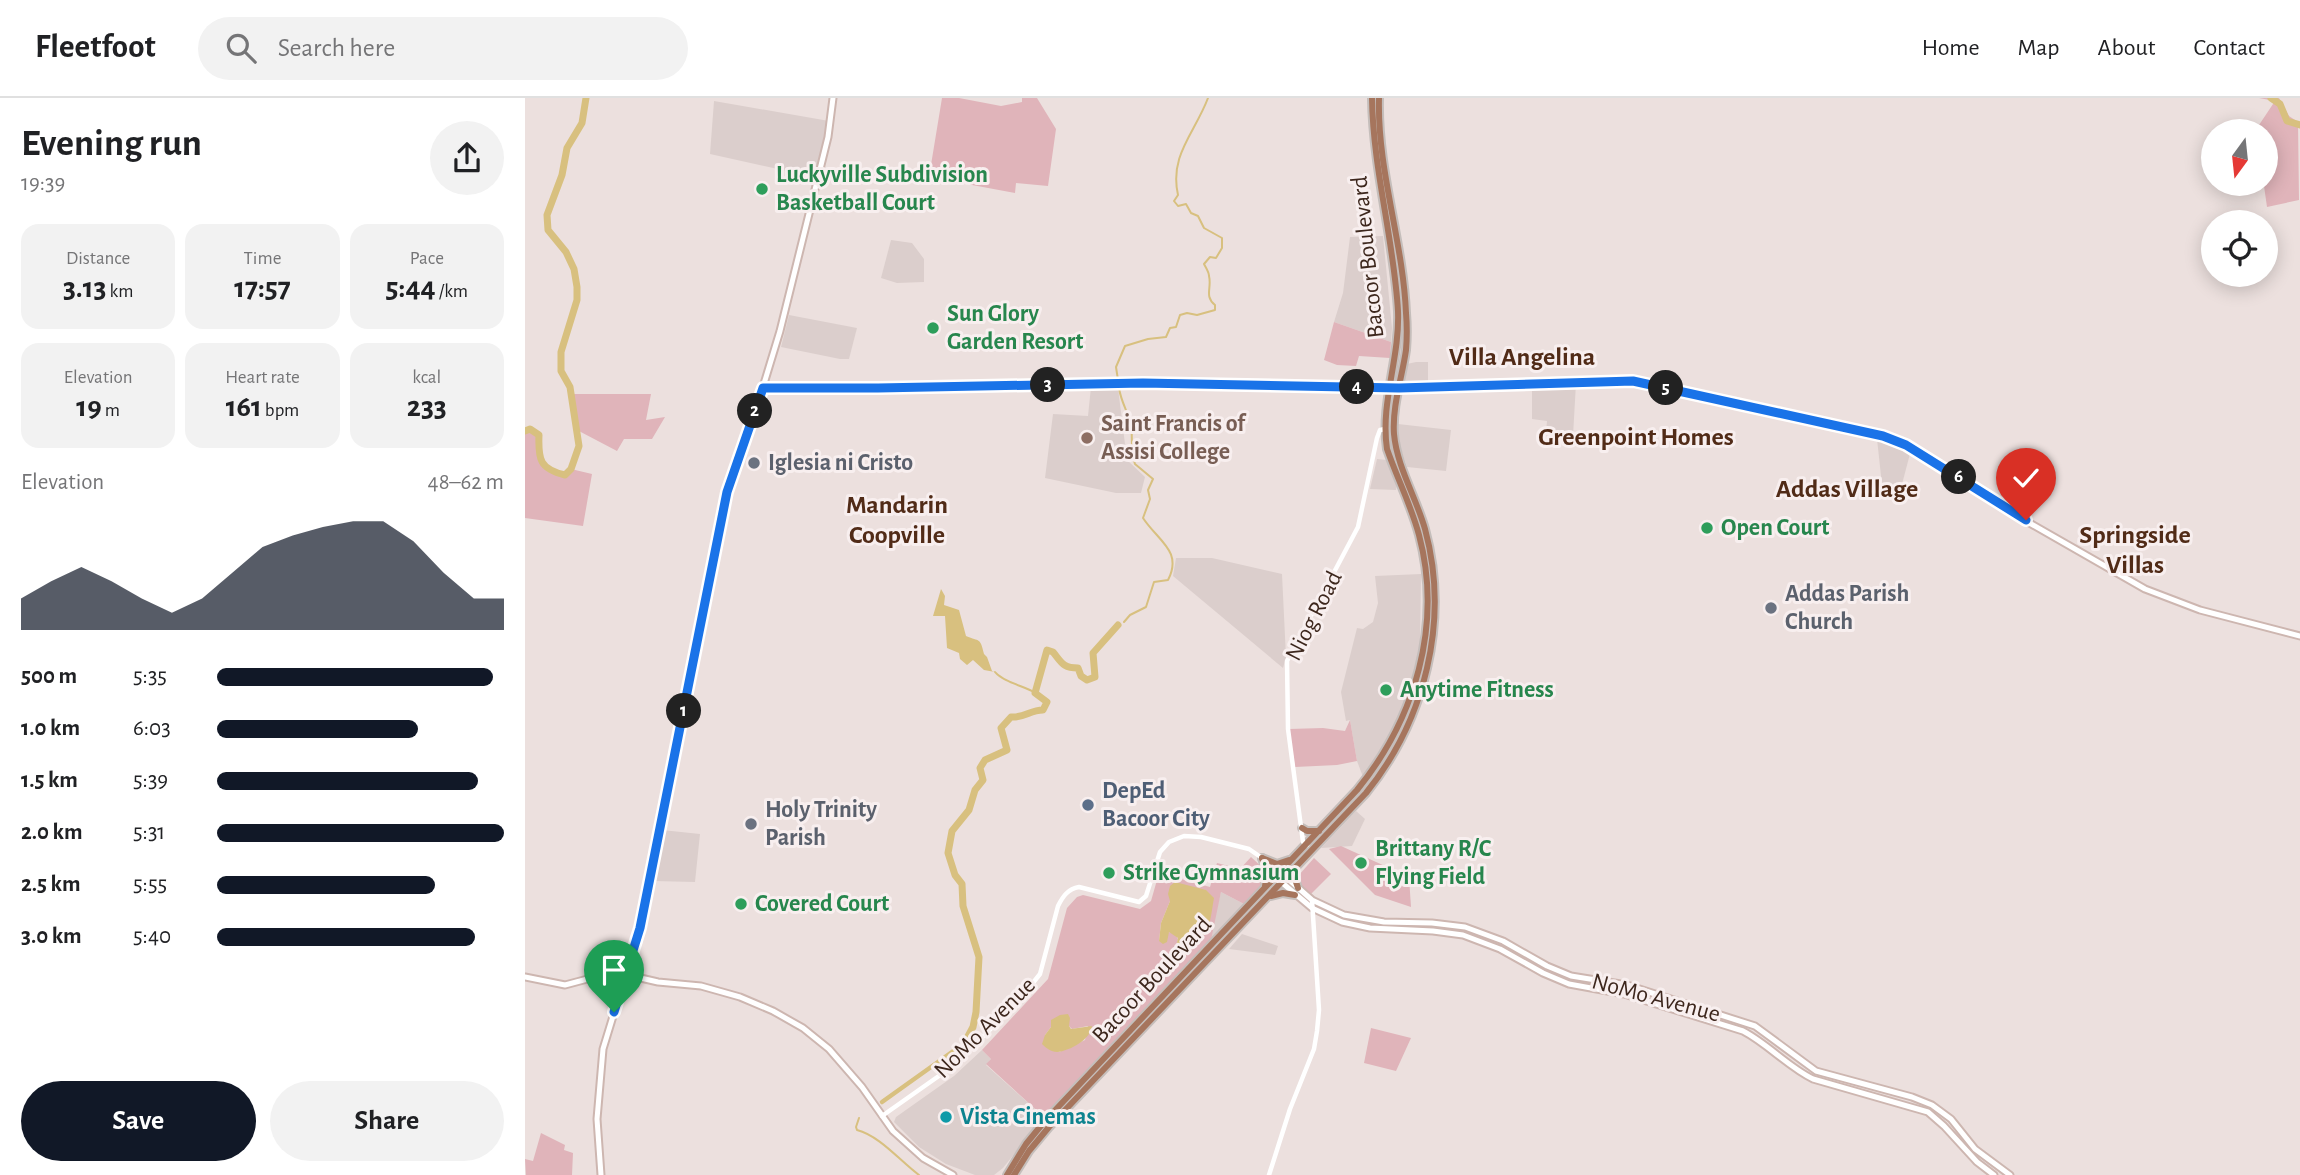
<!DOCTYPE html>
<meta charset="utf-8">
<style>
body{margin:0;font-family:"Alegreya Sans",sans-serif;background:#f2f2f2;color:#202124;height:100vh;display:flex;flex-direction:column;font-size:26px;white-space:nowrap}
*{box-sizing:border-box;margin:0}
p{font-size:23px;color:#757577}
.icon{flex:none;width:38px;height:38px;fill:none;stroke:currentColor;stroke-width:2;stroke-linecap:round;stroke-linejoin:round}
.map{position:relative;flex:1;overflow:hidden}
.sheet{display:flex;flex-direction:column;background:#fff;width:525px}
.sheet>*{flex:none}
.needle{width:46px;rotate:195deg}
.controls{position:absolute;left:1676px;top:21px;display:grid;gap:14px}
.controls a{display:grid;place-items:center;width:77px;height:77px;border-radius:50%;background:#fff;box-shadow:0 4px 18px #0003;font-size:35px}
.pin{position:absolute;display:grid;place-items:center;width:60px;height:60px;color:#fff;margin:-72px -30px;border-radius:50% 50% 50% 0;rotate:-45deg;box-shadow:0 0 7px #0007}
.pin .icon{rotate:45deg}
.km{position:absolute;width:35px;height:35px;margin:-18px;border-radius:50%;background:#222;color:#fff;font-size:19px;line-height:35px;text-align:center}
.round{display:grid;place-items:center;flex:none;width:74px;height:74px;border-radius:37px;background:#f2f2f2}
.overview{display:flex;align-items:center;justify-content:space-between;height:119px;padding:0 21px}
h1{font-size:38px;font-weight:600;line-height:52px}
.figures{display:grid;grid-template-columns:repeat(3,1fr);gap:10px;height:119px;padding:7px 21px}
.figures div{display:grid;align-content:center;border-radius:18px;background:#f2f2f2;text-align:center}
.figures b{font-size:30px;font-weight:600}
.figures small{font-size:19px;font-weight:400}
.figures p{font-size:19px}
.chart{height:196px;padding:14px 21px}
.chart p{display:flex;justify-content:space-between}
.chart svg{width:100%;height:126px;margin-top:7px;fill:#111827;opacity:.7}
.primary-button{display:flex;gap:14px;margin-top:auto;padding:14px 21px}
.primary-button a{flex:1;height:80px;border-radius:42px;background:#111827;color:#fff;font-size:28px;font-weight:600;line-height:80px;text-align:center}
.primary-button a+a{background:#f2f2f2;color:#202124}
ul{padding:0 21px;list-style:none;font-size:23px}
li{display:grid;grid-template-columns:112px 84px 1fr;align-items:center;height:52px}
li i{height:18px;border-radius:9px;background:#111827}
header{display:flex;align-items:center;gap:42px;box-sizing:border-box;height:98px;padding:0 35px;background:#fff;border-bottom:2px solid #e0e0e0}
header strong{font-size:33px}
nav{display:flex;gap:38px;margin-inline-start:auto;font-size:24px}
.search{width:490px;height:63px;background:#f2f2f2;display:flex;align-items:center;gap:18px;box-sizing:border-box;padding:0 24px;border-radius:38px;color:#757577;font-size:26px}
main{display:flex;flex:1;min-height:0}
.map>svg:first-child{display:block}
.built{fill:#dbcecc}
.green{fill:#e0b4ba;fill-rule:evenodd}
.water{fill:#d8c07f}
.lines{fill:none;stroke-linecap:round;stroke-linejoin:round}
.stream{stroke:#d8c07f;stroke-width:2}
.canal{stroke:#d8c07f;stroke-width:4.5}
.river{stroke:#d8c07f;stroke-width:7}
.secondary-casing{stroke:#cdb6b0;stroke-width:9}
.primary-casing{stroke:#c5bebb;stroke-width:10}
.tertiary{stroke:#fff;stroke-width:4.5}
.secondary{stroke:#fff;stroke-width:5}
.primary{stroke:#a6755d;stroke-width:6}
.route-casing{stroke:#fff;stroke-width:14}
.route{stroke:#1a73e8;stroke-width:9}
.leisure-dot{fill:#2e9e5b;stroke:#f8efef;stroke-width:2.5}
.education-dot{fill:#8d6e63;stroke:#f8efef;stroke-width:2.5}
.worship-dot{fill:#6b7280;stroke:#f8efef;stroke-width:2.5}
.service-dot{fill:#5c6f8a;stroke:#f8efef;stroke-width:2.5}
.culture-dot{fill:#0f9aa8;stroke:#f8efef;stroke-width:2.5}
.labels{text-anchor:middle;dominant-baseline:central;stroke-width:6;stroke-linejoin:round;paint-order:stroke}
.leisure-label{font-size:24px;font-weight:bold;fill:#27864d;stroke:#f8efef;text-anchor:start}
.street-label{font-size:24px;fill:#3d271d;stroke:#f8efef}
.education-label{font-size:24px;font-weight:bold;fill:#785e54;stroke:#f8efef;text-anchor:start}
.worship-label{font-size:24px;font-weight:bold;fill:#5b616d;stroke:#f8efef;text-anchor:start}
.service-label{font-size:24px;font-weight:bold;fill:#4e5e75;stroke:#f8efef;text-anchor:start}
.culture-label{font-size:24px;font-weight:bold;fill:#0d838f;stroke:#f8efef;text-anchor:start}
.neighbourhood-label{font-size:26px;font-weight:bold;fill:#512b17;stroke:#f8efef}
</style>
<header>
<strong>Fleetfoot</strong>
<div class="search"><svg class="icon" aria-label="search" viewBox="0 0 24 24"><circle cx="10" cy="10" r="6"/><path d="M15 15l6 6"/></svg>Search here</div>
<nav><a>Home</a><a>Map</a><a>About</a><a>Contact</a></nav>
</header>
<main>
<section class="sheet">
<div class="overview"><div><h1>Evening run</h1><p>19:39</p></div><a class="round"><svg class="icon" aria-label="share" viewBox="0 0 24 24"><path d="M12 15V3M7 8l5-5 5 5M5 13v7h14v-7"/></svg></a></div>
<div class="figures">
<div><p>Distance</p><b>3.13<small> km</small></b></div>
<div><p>Time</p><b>17:57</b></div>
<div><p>Pace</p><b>5:44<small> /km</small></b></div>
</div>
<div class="figures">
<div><p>Elevation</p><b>19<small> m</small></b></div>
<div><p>Heart rate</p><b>161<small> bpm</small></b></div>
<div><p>kcal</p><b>233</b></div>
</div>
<div class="chart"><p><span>Elevation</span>48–62 m</p>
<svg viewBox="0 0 160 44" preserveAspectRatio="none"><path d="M0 44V33L10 27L20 22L30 27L40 33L50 38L60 33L70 24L80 15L90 11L100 8L110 6L120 6L130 13L140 24L150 33L160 33V44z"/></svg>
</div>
<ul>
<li><b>500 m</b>5:35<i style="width:96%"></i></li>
<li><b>1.0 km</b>6:03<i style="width:70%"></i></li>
<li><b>1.5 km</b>5:39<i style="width:91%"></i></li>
<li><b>2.0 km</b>5:31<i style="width:100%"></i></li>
<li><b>2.5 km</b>5:55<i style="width:76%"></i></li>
<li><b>3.0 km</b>5:40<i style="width:90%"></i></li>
</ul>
<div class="primary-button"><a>Save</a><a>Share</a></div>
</section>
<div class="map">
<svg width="1775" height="1077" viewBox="0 0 1775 1077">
<rect width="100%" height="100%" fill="#ece0de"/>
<!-- built -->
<g class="built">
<path d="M189,3L304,23L294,80L185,56Z"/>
<path d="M858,138L867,230L866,244L809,224L818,195L825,139Z"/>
<path d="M366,142L387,145L399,161V184L372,185L356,180Z"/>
<path d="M264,217L332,230L324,261H315L256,249Z"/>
<path d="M891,264H903V286L879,287L882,266Z"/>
<path d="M1051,285L1048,338L1021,334L1022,323L1007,321V287Z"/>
<path d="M566,289L593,290L602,362L620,379L616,395H591L520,380L528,316L563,318Z"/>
<path d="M873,326L926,332L921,373L882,369L875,348Z"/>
<path d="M1352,341L1386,352L1376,390L1357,387Z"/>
<path d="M852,361L862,362L872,386L871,392L845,391Z"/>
<path d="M651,460H687L757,476L761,559L758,570L648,478Z"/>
<path d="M896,476L895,548L887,583L871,626L838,679L832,663L825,622L821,623L816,594L832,530L838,531L848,524L853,505L850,478Z"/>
<path d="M831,713L840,721L827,748L796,750Z"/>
<path d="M137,732L175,736L170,784L128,783Z"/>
<path d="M696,794L719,806L686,842L684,841Z"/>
<path d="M717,836L753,848L750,857L704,851Z"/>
<path d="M457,952L466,961L461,967L519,1019L478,1070L469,1077H450L421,1066L394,1049L369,1024L371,1019L429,978Z"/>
</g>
<!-- green -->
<g class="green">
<path d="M417,0H434L476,8L497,4V0H512L531,31L523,88L491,85L490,95L404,79Z"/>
<path d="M1734,0H1754L1764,18L1773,24L1774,102L1742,109L1739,88L1736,86H1741V33H1730L1750,3Z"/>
<path d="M809,224L866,244L865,260L834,258L831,268L812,267L799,262Z"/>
<path d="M46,296H126L121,322L140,319L127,341H99L92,353L52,332Z"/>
<path d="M5,331L14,337C13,361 15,371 40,377L46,371L67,376L58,428L0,420V333Z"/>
<path d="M825,622L832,663L812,667L770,669L764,631L798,630L820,633Z"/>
<path d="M816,748L884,779L886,809L850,797L804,751Z"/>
<path d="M726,759L738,770L740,783L719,806L696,794L686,842L519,1019L461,966L466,961L457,952L523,881L542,810L552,799L558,797L615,811L626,803L634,775L685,789L692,765L715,771ZM645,803L669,847L648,870L639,864L651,849L653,841L650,836L644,834L634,843L636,825ZM544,928L547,931L563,928L560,942L534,954L520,937L526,929Z"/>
<path d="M789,760L806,776L786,796L774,785V777Z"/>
<path d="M846,930L886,940L871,973L839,965Z"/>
<path d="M16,1035L40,1047L39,1052L48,1055L47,1077H1L0,1061L8,1063Z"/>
</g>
<!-- water -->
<g class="water">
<path d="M416,491L420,498L419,507L434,512L441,538C455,544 455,539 459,556L462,559L467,573L470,574L459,572L448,562L442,567L435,561L434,555L422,550L420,518H408Z"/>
<path d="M650,784L681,792L689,800C687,810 686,825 681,834C677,839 654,866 650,868C645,871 645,870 639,868V864L651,849L653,840L644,834L642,844L638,846L634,843L636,825L645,803L643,796L645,788Z"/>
<path d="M543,916L545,920L544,928L546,931L567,928C566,941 545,953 532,954C526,954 521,950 517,946L520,937L526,929V922L535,917Z"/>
</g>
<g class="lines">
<!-- stream -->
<g class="stream">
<path d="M593,282L591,269L600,248L623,241L641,239L645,230L651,229L655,217L662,215L672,217L690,212V207C679,198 687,190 684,178C684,174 681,170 679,166L685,159L691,160L697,150V140L679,130L673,118L666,115L661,106L653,108L649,103L653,97C644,57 670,35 683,0"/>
<path d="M594,290C596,304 603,314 606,327C608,340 605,353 610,366L628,381L623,392L625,401L618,420C633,443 658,453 643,482L629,484L621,509L605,517L599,524"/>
<path d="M470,574C478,584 499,588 511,595"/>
<path d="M334,1020L331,1029L332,1032C355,1038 375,1063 394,1077"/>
</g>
<!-- canal -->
<path class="canal" d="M357,1004L434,949"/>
<!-- river -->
<g class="river">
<path d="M1746,0L1755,6L1762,23L1775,27"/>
<path d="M0,333L5,331L14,337C13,362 15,371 40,377L46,371L54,348L45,289L36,273V254L52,202V189L49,171L41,154L23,132L22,117L37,77L42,50L57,25L61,0"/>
<path d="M440,944L448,929L451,914L454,859L438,808L437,786L430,777L423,755L427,733L444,712L450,692L458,682L455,670L460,662L482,652L476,630L486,619C500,620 505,612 518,612L522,604L510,595L522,552L528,554C537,565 538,570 553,570L556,578L562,582L570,579L568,555L593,527"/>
</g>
<!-- secondary casing -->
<g class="secondary-casing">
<g id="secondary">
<path d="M238,290H353L618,285L874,290L1107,283L1358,338L1381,347L1501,423L1620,491L1675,512L1775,538"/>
<path d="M753,777L762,780L787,802L819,817L859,824L907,825L940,829L978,843L1022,868L1046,878L1102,887L1230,928L1291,973L1387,999L1407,1007L1426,1021L1450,1051L1485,1077"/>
<path d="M755,783L787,810L817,824L845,830L908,833L938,837L975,851L1018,875L1044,886L1099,896L1218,933C1243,946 1263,969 1288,981L1403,1014L1419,1028L1452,1064L1469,1077"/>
<path d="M0,879L40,887L85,875H94L133,884L176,888L215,899L248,913L278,930L304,951L337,989L368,1033L398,1060L428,1077"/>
<path d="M76,1077L72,1021L78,951L115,830L202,394L231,312L255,233L303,39L308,0"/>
</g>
</g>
<!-- primary casing -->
<g class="primary-casing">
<g id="primary">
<path d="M777,730L782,733H794"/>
<path d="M737,760L752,766L764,762"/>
<path d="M737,760L742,776L740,788"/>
<path d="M771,770L770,781L773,790"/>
<path d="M746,798L758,795L770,797"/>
<path d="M482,1077L501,1046L519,1024L832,692C890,621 918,527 894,437C886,407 872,380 862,351C855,305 875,260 873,213C869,142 848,72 847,0"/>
<path d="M489,1077L504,1053L524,1029L841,695C900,622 925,523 900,431C891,399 872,369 869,336C867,308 877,280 881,252C882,240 882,227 881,215C878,143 852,72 854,0"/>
</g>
</g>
<!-- tertiary -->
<g class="tertiary">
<path d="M782,747L778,744L763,631L762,563L833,429L852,340L855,332L860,331"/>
<path d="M357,1018L428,968L491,906L515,876L533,808C538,798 543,791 554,789L614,804L621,798L635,754L644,744L659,738L676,739L724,751L737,760L753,776"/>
<path d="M744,1077L765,1011L789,951L792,933L794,912L787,802"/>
</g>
<!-- secondary -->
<use href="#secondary" class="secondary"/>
<!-- primary -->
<use href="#primary" class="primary"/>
</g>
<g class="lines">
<!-- route casing -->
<g class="route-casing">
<path id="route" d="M89,914L115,830L202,394L238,290H353L618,285L874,290L1108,283L1358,338L1381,347L1501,422"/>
</g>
<!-- route -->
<use href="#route" class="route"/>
</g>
<!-- markers -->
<g class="leisure-dot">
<circle cx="237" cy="91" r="7"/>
<circle cx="408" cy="230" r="7"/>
<circle cx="1182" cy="430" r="7"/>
<circle cx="861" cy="592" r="7"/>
<circle cx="836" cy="765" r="7"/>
<circle cx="584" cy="775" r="7"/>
<circle cx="216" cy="806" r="7"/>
</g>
<circle class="education-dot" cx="562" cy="340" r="7"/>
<g class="worship-dot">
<circle cx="229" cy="365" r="7"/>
<circle cx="1246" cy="510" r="7"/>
<circle cx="226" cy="726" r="7"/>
</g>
<circle class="service-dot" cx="563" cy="707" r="7"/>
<circle class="culture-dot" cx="421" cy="1019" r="7"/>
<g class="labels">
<!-- leisure labels -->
<g class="leisure-label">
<text x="251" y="77">Luckyville Subdivision<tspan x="251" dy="28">Basketball Court</tspan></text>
<text x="422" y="216">Sun Glory<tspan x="422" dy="28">Garden Resort</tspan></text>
<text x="1196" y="430">Open Court</text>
<text x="875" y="592">Anytime Fitness</text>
<text x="850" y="751">Brittany R/C<tspan x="850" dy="28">Flying Field</tspan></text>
<text x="598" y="775">Strike Gymnasium</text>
<text x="230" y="806">Covered Court</text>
</g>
<!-- street labels -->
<g class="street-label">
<text transform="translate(843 159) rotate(-96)">Bacoor Boulevard</text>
<text transform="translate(789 518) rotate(-63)">Niog Road</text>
<text transform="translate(627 882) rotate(-47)">Bacoor Boulevard</text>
<text transform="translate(1131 900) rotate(15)">NoMo Avenue</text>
<text transform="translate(460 930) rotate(-45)">NoMo Avenue</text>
</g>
<!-- education labels -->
<g class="education-label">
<text x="576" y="326">Saint Francis of<tspan x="576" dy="28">Assisi College</tspan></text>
</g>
<!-- worship labels -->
<g class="worship-label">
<text x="243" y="365">Iglesia ni Cristo</text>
<text x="1260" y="496">Addas Parish<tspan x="1260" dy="28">Church</tspan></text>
<text x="240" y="712">Holy Trinity<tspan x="240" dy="28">Parish</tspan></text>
</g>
<!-- service labels -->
<g class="service-label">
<text x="577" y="693">DepEd<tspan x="577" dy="28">Bacoor City</tspan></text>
</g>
<!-- culture labels -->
<g class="culture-label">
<text x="435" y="1019">Vista Cinemas</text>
</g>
<!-- neighbourhood labels -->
<g class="neighbourhood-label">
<text x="997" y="259">Villa Angelina</text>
<text x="1111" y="339">Greenpoint Homes</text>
<text x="1322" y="391">Addas Village</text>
<text x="372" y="407">Mandarin<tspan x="372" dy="30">Coopville</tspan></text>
<text x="1610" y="437">Springside<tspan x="1610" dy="30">Villas</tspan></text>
</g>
</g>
</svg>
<div class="controls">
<a><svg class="needle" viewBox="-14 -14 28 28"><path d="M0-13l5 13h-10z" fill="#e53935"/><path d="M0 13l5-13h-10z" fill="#757577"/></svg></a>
<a><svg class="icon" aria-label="locate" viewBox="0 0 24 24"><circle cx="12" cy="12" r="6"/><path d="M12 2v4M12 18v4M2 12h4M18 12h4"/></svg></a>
</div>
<div class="pin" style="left:89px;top:914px;background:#1e9e55"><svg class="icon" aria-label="arrive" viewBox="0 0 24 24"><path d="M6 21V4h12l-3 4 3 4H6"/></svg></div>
<div class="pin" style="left:1501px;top:422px;background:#d93025"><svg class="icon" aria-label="check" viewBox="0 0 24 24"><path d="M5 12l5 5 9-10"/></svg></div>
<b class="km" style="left:159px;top:613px">1</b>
<b class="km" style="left:230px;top:313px">2</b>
<b class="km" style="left:523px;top:287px">3</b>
<b class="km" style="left:832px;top:289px">4</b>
<b class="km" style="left:1141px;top:290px">5</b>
<b class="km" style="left:1434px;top:379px">6</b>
</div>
</main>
